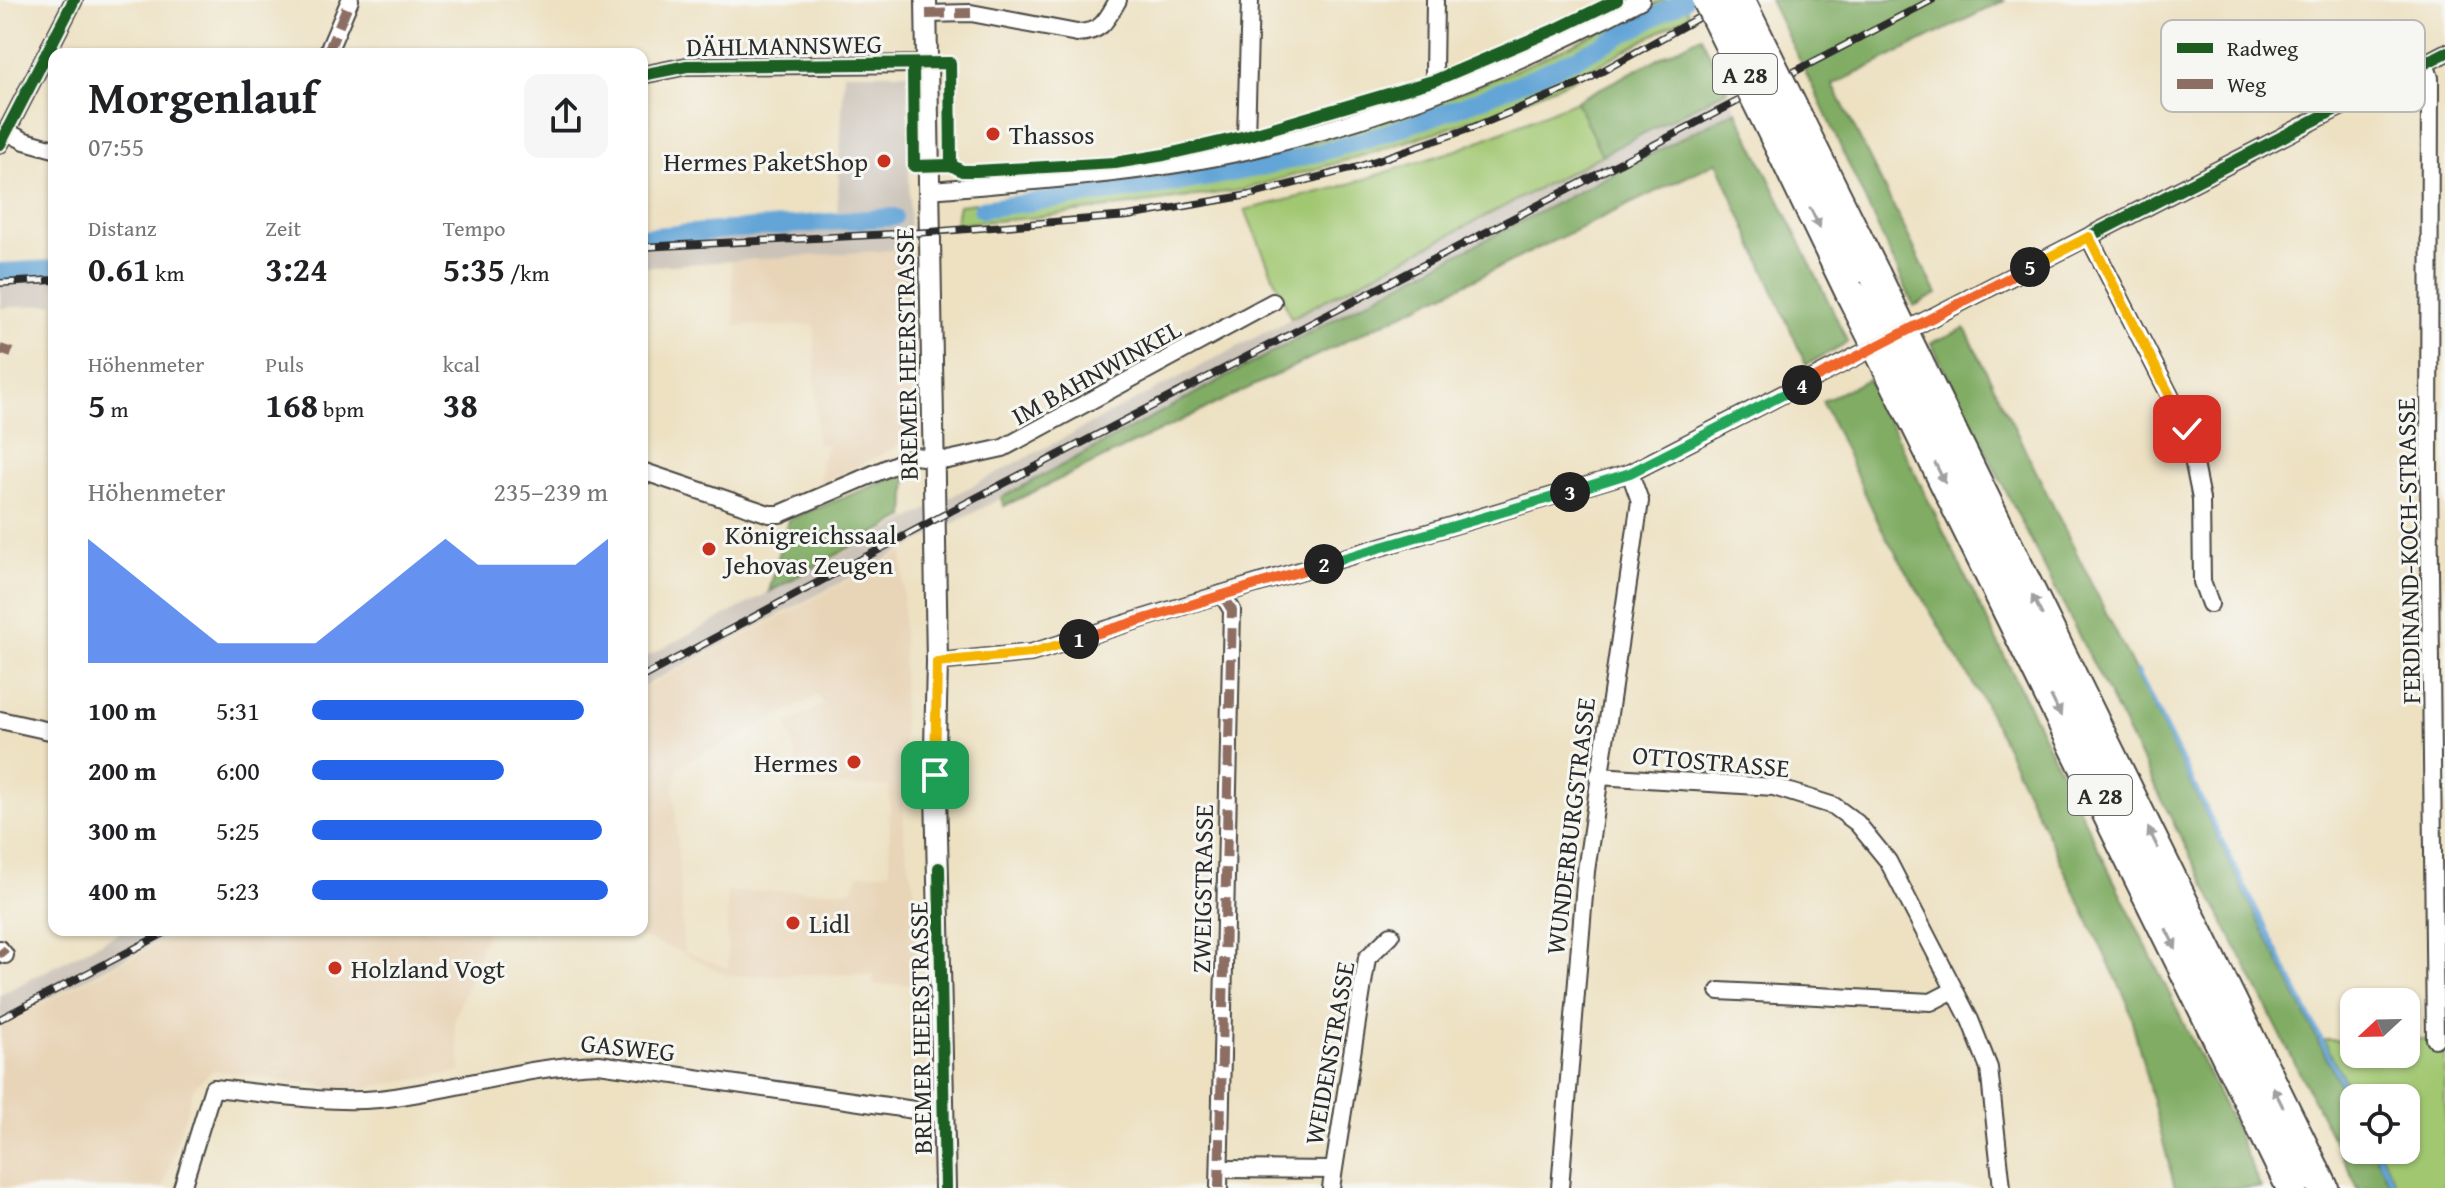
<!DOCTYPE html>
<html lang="de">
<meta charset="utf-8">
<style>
body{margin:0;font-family:"Gentium Book Plus",serif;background:#f6f6f6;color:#202124;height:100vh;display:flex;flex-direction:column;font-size:30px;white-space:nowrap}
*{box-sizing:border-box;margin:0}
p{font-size:26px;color:#757577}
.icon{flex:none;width:44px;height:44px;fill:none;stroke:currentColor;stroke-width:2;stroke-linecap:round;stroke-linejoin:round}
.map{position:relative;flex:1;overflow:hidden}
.side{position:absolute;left:48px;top:48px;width:600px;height:888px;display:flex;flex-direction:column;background:#fff;border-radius:16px;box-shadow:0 2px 6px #0004}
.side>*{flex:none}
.needle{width:52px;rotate:248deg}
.fabs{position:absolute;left:2340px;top:988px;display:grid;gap:16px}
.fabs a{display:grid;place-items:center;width:80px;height:80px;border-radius:16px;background:#fff;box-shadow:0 2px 6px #0004;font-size:40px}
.pin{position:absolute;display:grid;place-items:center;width:68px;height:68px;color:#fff;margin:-34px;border-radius:16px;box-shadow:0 4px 12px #0006}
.km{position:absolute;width:40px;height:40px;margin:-20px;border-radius:50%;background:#222;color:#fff;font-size:22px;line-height:40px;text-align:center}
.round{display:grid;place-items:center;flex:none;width:84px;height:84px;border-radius:16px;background:#f6f6f6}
.summary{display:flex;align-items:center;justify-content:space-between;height:136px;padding:0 40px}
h1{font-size:44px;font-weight:700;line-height:60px}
.figures{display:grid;grid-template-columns:repeat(3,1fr);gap:12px;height:136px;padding:8px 40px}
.figures div{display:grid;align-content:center}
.figures b{font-size:34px;font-weight:700}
.figures small{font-size:22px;font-weight:400}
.figures p{font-size:22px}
.chart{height:224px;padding:16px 40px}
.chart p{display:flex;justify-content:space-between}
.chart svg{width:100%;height:144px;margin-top:8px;fill:#2563eb;opacity:.7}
ul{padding:0 40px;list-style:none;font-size:26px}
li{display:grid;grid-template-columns:128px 96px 1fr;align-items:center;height:60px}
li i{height:20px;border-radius:10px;background:#2563eb}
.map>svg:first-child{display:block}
.built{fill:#e8d4b7;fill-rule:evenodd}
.industrial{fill:#cbc2b8}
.green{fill:#a1c771;stroke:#66794e;stroke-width:2}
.forest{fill:#80ac63;stroke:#566c47;stroke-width:2}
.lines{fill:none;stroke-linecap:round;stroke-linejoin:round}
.stream{stroke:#63a5d7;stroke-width:5}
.canal{stroke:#63a5d7;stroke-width:18}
.minor-casing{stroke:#484642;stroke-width:20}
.tertiary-casing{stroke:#484642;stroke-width:24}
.motorway-casing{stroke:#484642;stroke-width:34}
.minor{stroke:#fff;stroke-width:16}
.tertiary{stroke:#fff;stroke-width:20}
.motorway{stroke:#fff;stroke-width:30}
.rail-casing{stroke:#2b2b2b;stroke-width:8}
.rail{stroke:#f6f6f2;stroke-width:5;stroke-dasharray:15;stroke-linecap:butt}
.motorway-bridge-casing{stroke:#484642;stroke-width:34;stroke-linecap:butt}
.motorway-bridge{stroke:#fff;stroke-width:30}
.quiet{stroke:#8d6e63;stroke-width:10;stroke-dasharray:20 10;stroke-linecap:butt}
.cycleway-casing{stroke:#f6f6f2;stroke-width:17}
.cycleway{stroke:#1b5e20;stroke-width:12}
.oneway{fill:#a0a0a0}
.split-1-casing{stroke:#fff;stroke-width:16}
.split-2-casing{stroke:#fff;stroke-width:16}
.split-3-casing{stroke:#fff;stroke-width:16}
.split-4-casing{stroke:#fff;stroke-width:16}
.split-5-casing{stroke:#fff;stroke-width:16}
.split-6-casing{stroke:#fff;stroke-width:16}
.split-1{stroke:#f5b400;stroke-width:10}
.split-2{stroke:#f0652b;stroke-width:10}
.split-3{stroke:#22a559;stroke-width:10}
.split-4{stroke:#22a559;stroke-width:10}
.split-5{stroke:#f0652b;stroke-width:10}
.split-6{stroke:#f5b400;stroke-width:10}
.poi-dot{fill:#c8321e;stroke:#f6f6f2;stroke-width:3}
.labels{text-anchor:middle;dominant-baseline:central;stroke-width:6;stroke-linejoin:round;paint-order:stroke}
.shield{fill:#f6f6f2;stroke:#686867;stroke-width:2}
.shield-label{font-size:24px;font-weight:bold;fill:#2b2b2b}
.street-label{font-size:26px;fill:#2b2b2b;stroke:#f6f6f2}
.poi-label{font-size:26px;fill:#2b2b2b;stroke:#f6f6f2;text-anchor:start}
.key{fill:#f6f6f2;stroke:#b9b9b6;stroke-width:2}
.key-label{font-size:22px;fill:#2b2b2b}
</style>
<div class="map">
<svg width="2445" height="1188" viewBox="0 0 2445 1188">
<rect width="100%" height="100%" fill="#f6f6f2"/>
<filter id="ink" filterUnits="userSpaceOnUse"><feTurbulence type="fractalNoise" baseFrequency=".0125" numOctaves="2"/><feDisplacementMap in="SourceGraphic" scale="16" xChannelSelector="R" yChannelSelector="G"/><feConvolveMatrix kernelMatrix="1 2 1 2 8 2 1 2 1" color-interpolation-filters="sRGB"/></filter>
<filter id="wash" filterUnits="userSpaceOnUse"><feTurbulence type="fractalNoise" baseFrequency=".006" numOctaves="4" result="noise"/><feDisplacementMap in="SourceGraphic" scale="32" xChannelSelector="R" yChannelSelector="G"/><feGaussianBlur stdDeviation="1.8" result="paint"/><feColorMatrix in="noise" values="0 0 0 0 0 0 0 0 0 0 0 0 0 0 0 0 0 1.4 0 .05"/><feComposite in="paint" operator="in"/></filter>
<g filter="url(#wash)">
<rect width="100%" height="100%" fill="#ede1c2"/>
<!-- built -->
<g class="built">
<path d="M910,249V279L903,341L912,385L913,438L819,486L822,459L828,445L817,443L814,325L735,326L731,261Z"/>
<path d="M903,552L904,839L916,897L918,984L874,985L873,974L729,976L681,952L621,930H642V690ZM818,695L823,705L787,725L795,749L796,786H889L890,872L859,874L852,890L727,892L728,968L684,952L674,790L678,766Z"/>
<path d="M185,930H487L454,1022L462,1072L352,1090L213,1070L194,1087L163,1188H0V1026Z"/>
</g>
<!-- industrial -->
<g class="industrial">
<path d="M844,73H908L910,249L642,267V228L837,216Z"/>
<path d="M1727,90L1736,110L1441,262L960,520L642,687V659Z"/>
<path d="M54,264V304L0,308V267Z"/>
<path d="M124,930H179L0,1024V995Z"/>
</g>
<!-- green -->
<g class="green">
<path d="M1662,0H1683L1690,15L1569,81L1488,115L1368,154L1242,190L1031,218L955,224L959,205C1055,192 1152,180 1247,158C1392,125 1531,69 1662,0Z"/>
<path d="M1576,101L1602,155L1291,318L1245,210L1336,188L1460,149Z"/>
<path d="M2435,952L2445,953V1188H2398L2379,1150H2406V1098L2354,1099L2324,1040H2354V1054H2406V1039H2435Z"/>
</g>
<!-- forest -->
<g class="forest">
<path d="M1770,0H2005L1833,85L1937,294L1914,306L1819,100Z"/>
<path d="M1701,36L1727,90L1602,155L1576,101Z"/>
<path d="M1736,110L1848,342L1806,365L1717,162L1004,506L1001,498L1390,289Z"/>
<path d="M1965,328L2354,1113V1150H2373L2392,1188H2358L1931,343Z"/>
<path d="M1869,379L2228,1114L2261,1188H2175L2127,1001L1985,704L1882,530L1822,401Z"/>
<path d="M907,472L905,517L769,592L788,520Z"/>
</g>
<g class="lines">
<!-- stream -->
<g class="stream">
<path d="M2137,671L2354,1106"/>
<path d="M2443,1044L2445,1053"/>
<path d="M2376,1150L2395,1188"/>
</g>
<!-- canal -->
<g class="canal">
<path d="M982,209C1060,197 1139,191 1216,176C1370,148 1550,81 1684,0"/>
<path d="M642,237L894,217"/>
<path d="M0,272L54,269"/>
</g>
</g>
</g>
<g filter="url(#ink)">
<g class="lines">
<!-- minor casing -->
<g class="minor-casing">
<g id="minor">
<path d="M1435,0L1434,75L1439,91"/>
<path d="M926,14L971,13L1077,33C1102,32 1106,21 1118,0"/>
<path d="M327,54L350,0"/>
<path d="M2425,63L2430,78L2429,477L2435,1039"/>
<path d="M642,75L687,66L927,64"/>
<path d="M7,132L25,141L54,149"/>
<path d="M0,144L74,0"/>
<path d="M1248,150L1246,136L1250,0"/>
<path d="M930,190C1037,181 1145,174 1250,150C1386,118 1518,66 1641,0"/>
<path d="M2089,237L2187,429L2201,499L2202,582L2210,604"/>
<path d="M642,471L769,514H780L915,456L948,460L1003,448L1273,302"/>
<path d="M937,662L1031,653L1222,594L1630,473L2445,53"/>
<path d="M0,720L54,732"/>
<path d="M1598,776L1774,787L1834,806L1857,823L1888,861L1970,1020L1989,1068L2002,1188"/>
<path d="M0,949L5,955"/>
<path d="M1719,991L1931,1002L1954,990"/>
<path d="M1220,1169L1332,1170"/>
<path d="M182,1188L213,1088C267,1093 324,1104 379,1099C453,1091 524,1066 599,1064L928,1112L945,1111"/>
<path d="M1219,1188L1232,610L1222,594"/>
<path d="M1331,1188L1367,958L1391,935"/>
<path d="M1560,1188L1586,871L1640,501L1630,473"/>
</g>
</g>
<!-- tertiary casing -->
<g class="tertiary-casing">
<path id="tertiary" d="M926,0L937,662L935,747L945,1188"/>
</g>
<!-- motorway casing -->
<g class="motorway-casing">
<g id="motorway">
<path d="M1806,136L1875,275"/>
<path d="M1781,148L1852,295"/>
<path d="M1932,392L2323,1188"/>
<path d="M1906,403L2292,1188"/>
</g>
</g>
<!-- minor -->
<use href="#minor" class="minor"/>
<!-- tertiary -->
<use href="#tertiary" class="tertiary"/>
<!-- motorway -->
<use href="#motorway" class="motorway"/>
<!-- rail casing -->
<g class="rail-casing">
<g id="rail">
<path d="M642,247L930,232L1128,216L1249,195L1358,167L1474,127L1581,83L1730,0"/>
<path d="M0,283L54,280"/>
<path d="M642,677L949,512L1932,0"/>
<path d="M0,1019L170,930"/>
</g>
</g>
<!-- rail -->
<use href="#rail" class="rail"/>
<!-- motorway-bridge casing -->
<g class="motorway-bridge-casing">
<g id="motorway-bridge">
<path d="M1708,0L1781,148"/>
<path d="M1739,0L1806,136"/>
<path d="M1875,275L1932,392"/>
<path d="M1852,295L1906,403"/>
</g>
</g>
<!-- motorway-bridge -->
<use href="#motorway-bridge" class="motorway-bridge"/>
<!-- quiet -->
<g class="quiet">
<path d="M926,14L971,13"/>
<path d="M327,54L350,0"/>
<path d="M0,349L12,353"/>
<path d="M0,949L5,955"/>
<path d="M1219,1188L1232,610L1222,594"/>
</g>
<!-- cycleway casing -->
<g class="cycleway-casing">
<g id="cycleway">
<path d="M913,64L914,166L951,165L962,171H976L1115,163L1164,155L1246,136L1436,80L1561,27L1617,0"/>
<path d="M642,75L687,66L950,63L951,165"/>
<path d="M0,144L74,0"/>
<path d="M937,662L1031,653L1222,594L1630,473L2445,53"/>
<path d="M939,868L945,1188"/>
</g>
</g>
<!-- cycleway -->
<use href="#cycleway" class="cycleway"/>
</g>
<!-- one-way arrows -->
<defs><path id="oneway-solid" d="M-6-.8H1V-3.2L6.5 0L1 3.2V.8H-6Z" transform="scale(2)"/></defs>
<g class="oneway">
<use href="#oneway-solid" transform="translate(1815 218) rotate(64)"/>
<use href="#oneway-solid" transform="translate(1940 473) rotate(64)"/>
<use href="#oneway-solid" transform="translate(2037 605) rotate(-117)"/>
<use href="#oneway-solid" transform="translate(2056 706) rotate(64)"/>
<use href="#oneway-solid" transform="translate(2153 838) rotate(-116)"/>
<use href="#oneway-solid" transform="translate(2171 939) rotate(64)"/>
<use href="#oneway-solid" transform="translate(2278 1097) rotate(-116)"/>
</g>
</g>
<g class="lines" filter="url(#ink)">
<!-- split-1 casing -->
<g class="split-1-casing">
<path id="split-1" d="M935,775L937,662L1031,653L1079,639"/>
</g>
<!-- split-2 casing -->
<g class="split-2-casing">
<path id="split-2" d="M1079,639L1324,564"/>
</g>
<!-- split-3 casing -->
<g class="split-3-casing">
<path id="split-3" d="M1324,564L1570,492"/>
</g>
<!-- split-4 casing -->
<g class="split-4-casing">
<path id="split-4" d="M1570,492L1630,473L1802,385"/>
</g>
<!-- split-5 casing -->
<g class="split-5-casing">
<path id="split-5" d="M1802,385L2030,267"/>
</g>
<!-- split-6 casing -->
<g class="split-6-casing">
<path id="split-6" d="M2030,267L2089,237L2187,429"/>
</g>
<!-- split-1 -->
<use href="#split-1" class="split-1"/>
<!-- split-2 -->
<use href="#split-2" class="split-2"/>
<!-- split-3 -->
<use href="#split-3" class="split-3"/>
<!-- split-4 -->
<use href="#split-4" class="split-4"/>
<!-- split-5 -->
<use href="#split-5" class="split-5"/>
<!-- split-6 -->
<use href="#split-6" class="split-6"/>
</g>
<!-- markers -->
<g class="poi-dot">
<circle cx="993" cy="134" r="8"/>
<circle cx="884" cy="161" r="8"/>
<circle cx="709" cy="549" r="8"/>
<circle cx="854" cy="762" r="8"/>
<circle cx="793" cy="923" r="8"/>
<circle cx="335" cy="968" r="8"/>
</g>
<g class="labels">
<!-- shield labels -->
<g class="shield">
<rect x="1713" y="54" width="64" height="40" rx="6"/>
<rect x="2068" y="775" width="64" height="40" rx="6"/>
</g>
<g class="shield-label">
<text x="1745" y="74">A 28</text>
<text x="2100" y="795">A 28</text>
</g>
<!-- street labels -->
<g class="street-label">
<text transform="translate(784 45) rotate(-1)">DÄHLMANNSWEG</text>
<text transform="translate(906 354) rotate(-91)">BREMER HEERSTRASSE</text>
<text transform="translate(1096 372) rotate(-29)">IM BAHNWINKEL</text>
<text transform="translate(2408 551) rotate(-91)">FERDINAND-KOCH-STRASSE</text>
<text transform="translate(1711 761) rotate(5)">OTTOSTRASSE</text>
<text transform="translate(1570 826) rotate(-83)">WUNDERBURGSTRASSE</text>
<text transform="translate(1202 889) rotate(-89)">ZWEIGSTRASSE</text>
<text transform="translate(920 1028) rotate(-91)">BREMER HEERSTRASSE</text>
<text transform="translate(628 1047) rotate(6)">GASWEG</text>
<text transform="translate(1329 1053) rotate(-80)">WEIDENSTRASSE</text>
</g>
<!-- poi labels -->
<g class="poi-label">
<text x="1009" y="134">Thassos</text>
<text x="868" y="161" text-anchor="end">Hermes PaketShop</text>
<text x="725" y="534">Königreichssaal<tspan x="725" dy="30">Jehovas Zeugen</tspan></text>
<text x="838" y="762" text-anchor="end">Hermes</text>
<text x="809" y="923">Lidl</text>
<text x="351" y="968">Holzland Vogt</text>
</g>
</g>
<!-- legend -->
<rect x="2161" y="20" width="264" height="92" rx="12" class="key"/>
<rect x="2177" y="43" width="36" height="10" fill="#1b5e20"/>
<rect x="2177" y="79" width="36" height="10" fill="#8d6e63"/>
<g class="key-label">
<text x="2227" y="56">Radweg</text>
<text x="2227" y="92">Weg</text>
</g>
</svg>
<div class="fabs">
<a><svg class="needle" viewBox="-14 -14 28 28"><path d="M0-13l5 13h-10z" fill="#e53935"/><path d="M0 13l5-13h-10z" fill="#757577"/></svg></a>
<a><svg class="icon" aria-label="locate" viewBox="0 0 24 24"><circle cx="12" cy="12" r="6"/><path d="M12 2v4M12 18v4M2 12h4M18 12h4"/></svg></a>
</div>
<div class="pin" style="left:935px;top:775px;background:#1e9e55"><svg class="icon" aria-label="arrive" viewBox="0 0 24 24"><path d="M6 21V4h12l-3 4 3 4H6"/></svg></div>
<div class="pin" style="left:2187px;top:429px;background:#d93025"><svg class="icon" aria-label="check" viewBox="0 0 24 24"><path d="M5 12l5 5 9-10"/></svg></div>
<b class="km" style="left:1079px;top:639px">1</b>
<b class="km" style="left:1324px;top:564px">2</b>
<b class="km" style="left:1570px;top:492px">3</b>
<b class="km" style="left:1802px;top:385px">4</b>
<b class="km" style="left:2030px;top:267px">5</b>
<section class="side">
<div class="summary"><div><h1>Morgenlauf</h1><p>07:55</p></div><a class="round"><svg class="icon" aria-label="share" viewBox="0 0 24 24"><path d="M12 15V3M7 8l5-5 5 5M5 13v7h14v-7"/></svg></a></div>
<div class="figures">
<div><p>Distanz</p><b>0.61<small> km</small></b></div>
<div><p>Zeit</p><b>3:24</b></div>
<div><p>Tempo</p><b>5:35<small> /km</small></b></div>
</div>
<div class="figures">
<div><p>Höhenmeter</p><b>5<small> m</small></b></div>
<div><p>Puls</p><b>168<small> bpm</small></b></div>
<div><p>kcal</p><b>38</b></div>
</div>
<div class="chart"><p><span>Höhenmeter</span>235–239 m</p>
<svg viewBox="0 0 160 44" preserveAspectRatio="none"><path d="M0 44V6L10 14L20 22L30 30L40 38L50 38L60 38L70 38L80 30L90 22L100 14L110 6L120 14L130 14L140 14L150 14L160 6V44z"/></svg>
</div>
<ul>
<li><b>100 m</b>5:31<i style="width:92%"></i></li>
<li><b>200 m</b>6:00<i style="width:65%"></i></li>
<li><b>300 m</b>5:25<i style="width:98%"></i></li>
<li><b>400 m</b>5:23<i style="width:100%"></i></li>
</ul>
</section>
</div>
